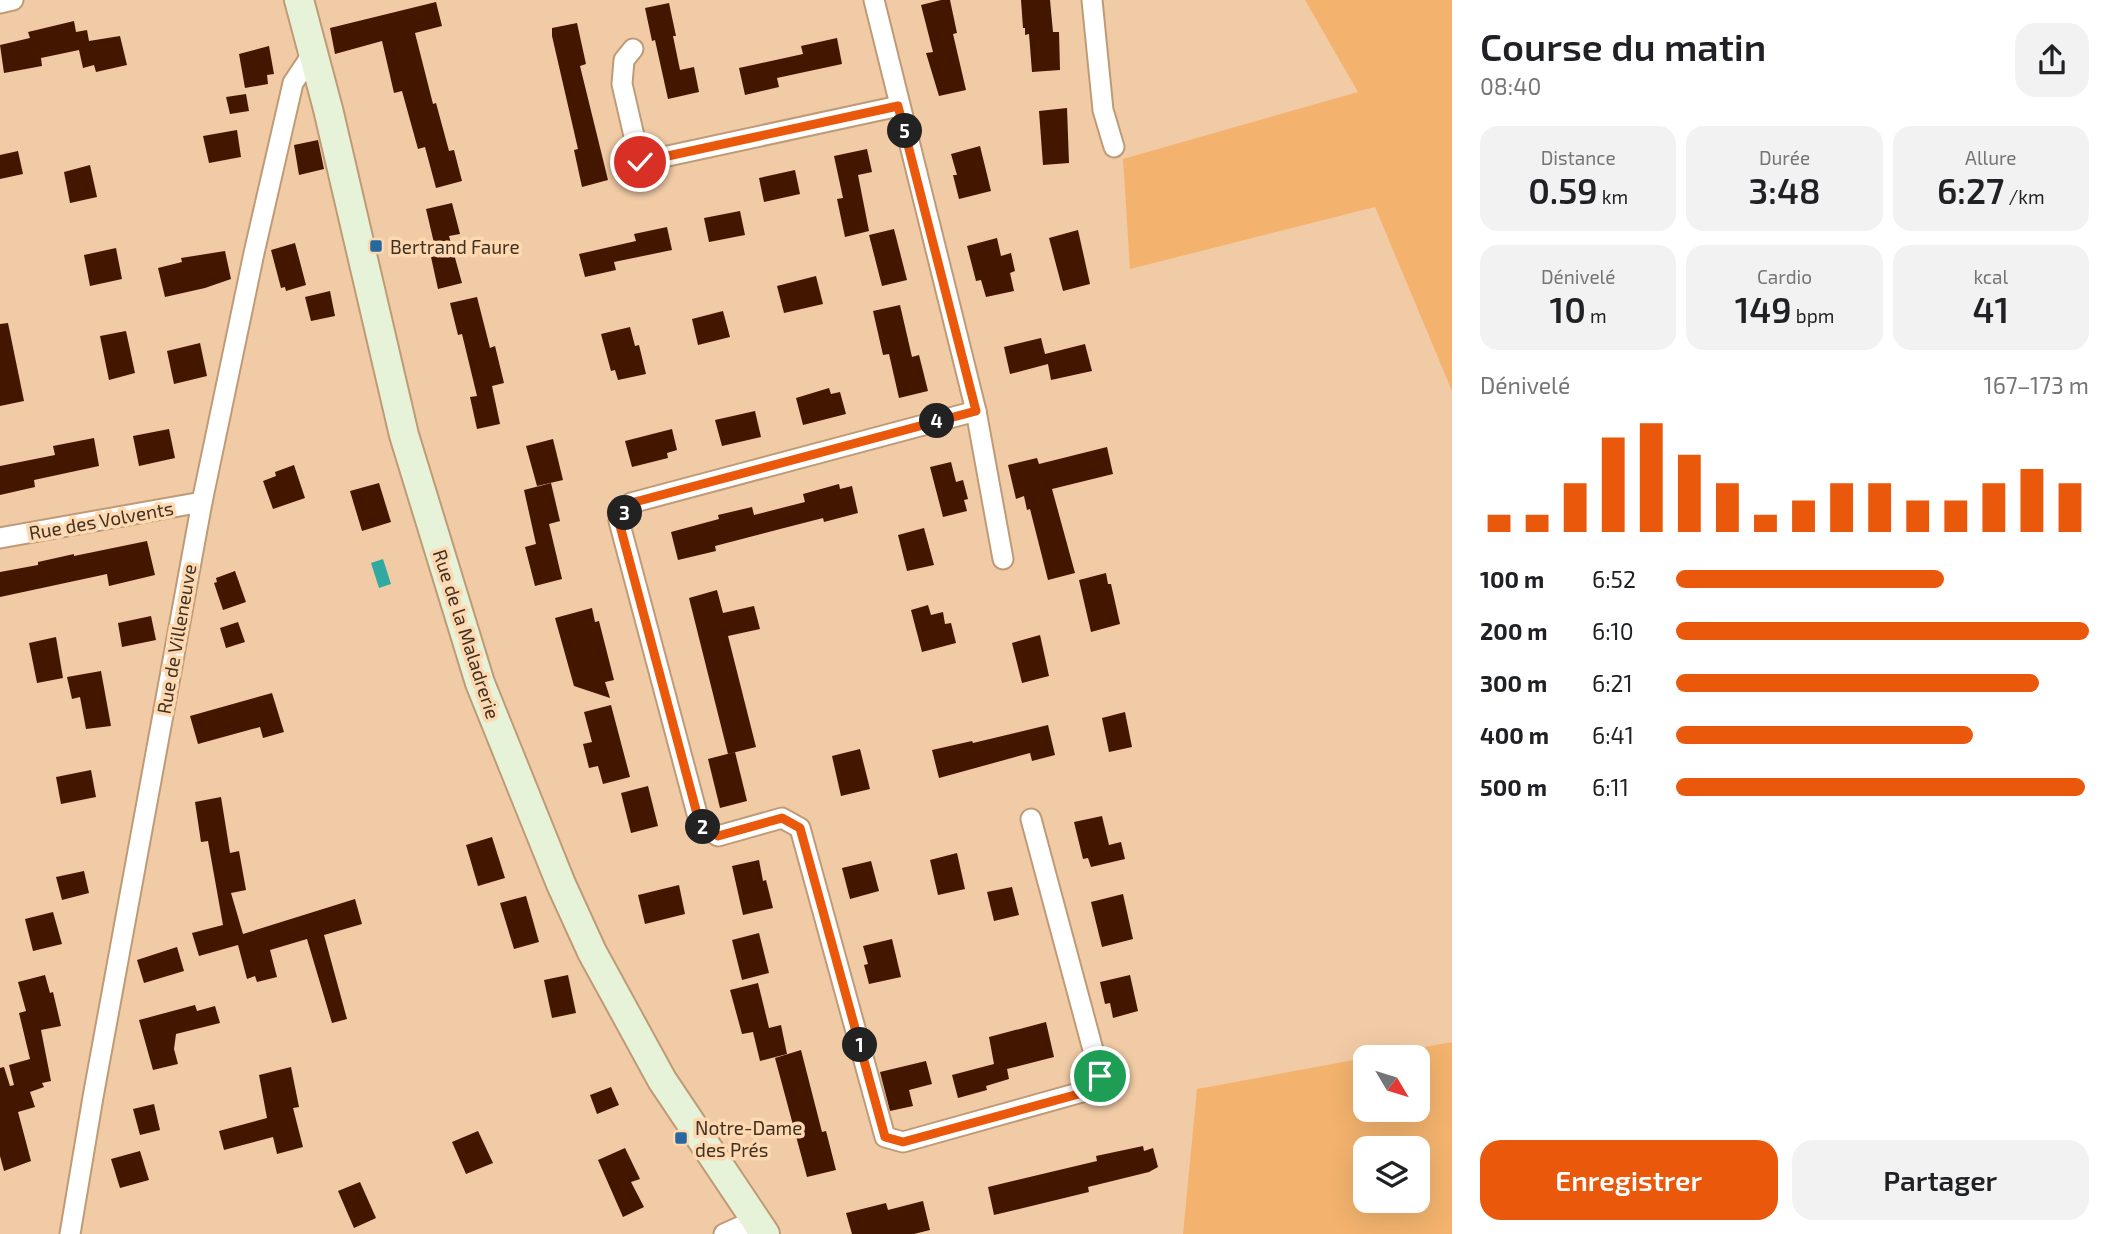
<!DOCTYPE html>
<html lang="fr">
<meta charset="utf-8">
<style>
body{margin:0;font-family:"Exo 2",sans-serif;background:#f2f2f2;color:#202124;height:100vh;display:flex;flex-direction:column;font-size:26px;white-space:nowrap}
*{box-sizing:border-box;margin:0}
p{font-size:23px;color:#757577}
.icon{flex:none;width:38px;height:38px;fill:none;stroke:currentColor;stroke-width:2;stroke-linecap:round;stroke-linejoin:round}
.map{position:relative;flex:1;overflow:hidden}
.panel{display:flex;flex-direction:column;background:#fff;width:665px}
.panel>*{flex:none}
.needle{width:46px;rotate:128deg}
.tools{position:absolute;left:1353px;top:1045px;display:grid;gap:14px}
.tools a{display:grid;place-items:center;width:77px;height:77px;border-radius:14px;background:#fff;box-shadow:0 7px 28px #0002;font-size:35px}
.pin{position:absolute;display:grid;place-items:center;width:60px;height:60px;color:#fff;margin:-30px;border:4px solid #fff;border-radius:50%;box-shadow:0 2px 7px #0007}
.km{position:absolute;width:35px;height:35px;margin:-18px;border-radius:50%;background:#222;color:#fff;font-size:19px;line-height:35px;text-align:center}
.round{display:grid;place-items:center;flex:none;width:74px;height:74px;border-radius:21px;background:#f2f2f2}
.headline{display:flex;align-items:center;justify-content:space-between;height:119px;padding:0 28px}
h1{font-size:38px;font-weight:600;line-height:52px}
.figures{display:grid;grid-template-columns:repeat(3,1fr);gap:10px;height:119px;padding:7px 28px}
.figures div{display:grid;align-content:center;border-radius:18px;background:#f2f2f2;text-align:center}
.figures b{font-size:35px;font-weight:600}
.figures small{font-size:19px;font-weight:400}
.figures p{font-size:19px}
.chart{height:196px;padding:14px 28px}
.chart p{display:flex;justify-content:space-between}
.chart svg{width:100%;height:126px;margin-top:7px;stroke:#ea580c;stroke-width:6}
.button{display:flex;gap:14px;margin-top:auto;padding:14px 28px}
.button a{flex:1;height:80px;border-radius:21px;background:#ea580c;color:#fff;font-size:28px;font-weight:600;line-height:80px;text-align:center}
.button a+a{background:#f2f2f2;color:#202124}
ul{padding:0 28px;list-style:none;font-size:23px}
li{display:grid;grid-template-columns:112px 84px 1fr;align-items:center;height:52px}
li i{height:18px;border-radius:9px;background:#ea580c}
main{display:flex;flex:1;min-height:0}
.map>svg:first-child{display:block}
.green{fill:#f3b36e;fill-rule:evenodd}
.water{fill:#30aaa1}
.building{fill:#431600}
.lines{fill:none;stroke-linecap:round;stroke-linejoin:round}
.street-casing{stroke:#be9b76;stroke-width:23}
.secondary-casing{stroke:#be9b76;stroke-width:32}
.street{stroke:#fff;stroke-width:19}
.secondary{stroke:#e7f3d8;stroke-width:28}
.route-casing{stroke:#fff;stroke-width:14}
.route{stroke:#ea580c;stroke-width:9}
.poi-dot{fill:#27689e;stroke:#fed8b1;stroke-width:2.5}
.labels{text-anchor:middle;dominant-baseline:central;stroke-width:7;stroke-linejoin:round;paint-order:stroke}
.poi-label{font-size:19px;fill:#403222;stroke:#fed8b1;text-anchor:start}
.street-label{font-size:19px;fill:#403222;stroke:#fed8b1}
</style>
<main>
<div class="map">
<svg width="1452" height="1234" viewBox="0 0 1452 1234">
<rect width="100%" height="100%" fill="#f1cba5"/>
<!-- green -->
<g class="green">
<path d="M1305,0H1452V391L1375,207L1130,269L1123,159L1358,92Z"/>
<path d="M1452,1042V1234H1183L1197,1089L1365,1058V1110H1418V1057H1371ZM1418,1148V1200H1365V1148Z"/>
</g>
<!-- water -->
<path class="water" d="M383,559L391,584L379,588L371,563Z"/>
<!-- building -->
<g class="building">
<path d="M941,0H950L957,33L953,34L966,90L939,96L926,53L933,52L921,5Z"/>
<path d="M1021,0H1050L1053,32H1059L1060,70L1032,72L1029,34L1025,35V28H1023Z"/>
<path d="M436,2L442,26L415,33L433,104L436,103L449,151L454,150L462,181L436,188L425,147L418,149L402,91L394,93L382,41L335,54L330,28Z"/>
<path d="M669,3L676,36H673L680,70L694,67L699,92L668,99L655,40L652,41L645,8Z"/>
<path d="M74,21L76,32L87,30L89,41L120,36L127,65L96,72L94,65L83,68L79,50L41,58L42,66L4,73L0,45L30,38L28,32Z"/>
<path d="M577,23L586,64L580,66L608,180L582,187L574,150L578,149L552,36V28Z"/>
<path d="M837,38L842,64L777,78L779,87L745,95L739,68L803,54L801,46Z"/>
<path d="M269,46L274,74L267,75L268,84L245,88L239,54Z"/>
<path d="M246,94L249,111L230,114L226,97Z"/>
<path d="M1067,108L1069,163L1043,165L1039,111Z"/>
<path d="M237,130L241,157L209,163L203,136Z"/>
<path d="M318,140L324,169L299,175L294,145Z"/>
<path d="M980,146L991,191L959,199L953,175H957L951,154Z"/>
<path d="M867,149L872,172L858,175L869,231L845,237L837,199L843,198L834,156Z"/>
<path d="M18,151L23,174L0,179V155Z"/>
<path d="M90,165L97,197L70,203L64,172Z"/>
<path d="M795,170L800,194L764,202L759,178Z"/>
<path d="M452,203L460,234L449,236L462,283L438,289L431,257L437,256L426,209Z"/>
<path d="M740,211L745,235L709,242L704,218Z"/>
<path d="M667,227L672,250L614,262L616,270L585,277L579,254L636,241L634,234Z"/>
<path d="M894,229L907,280L882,286L869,235Z"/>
<path d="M1078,230L1090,284L1063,291L1049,238Z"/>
<path d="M997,238L1001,256L1011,253L1015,271L1010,273L1014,291L986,297L981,280L976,281L967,246Z"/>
<path d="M295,243L306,285L286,291L285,287L281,288L271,250Z"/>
<path d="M116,248L122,279L90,286L84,255Z"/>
<path d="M225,251L231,279L205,288L165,297L158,268L182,262L181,258Z"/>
<path d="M816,276L823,304L784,313L777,286Z"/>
<path d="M330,291L335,316L311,321L305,297Z"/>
<path d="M477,297L490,348L495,346L504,383L492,386L500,424L477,429L470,397L477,396L462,334L458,335L450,303Z"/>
<path d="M900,305L912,357L919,355L928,391L899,398L889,354L883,355L873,311Z"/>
<path d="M723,311L730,337L698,345L692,319Z"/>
<path d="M8,323L24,401L0,406V324Z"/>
<path d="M630,327L635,346L639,345L646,374L618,380L615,370L611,371L601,334Z"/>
<path d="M126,331L135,373L109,380L100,336Z"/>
<path d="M1041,338L1045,354L1085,344L1092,371L1051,380L1048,364L1010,374L1004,347Z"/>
<path d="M200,343L207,376L174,384L167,351Z"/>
<path d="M829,388L831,394L840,392L846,414L803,425L796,398Z"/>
<path d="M755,411L761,437L722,446L715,420Z"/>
<path d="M169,429L175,458L139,466L133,436Z"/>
<path d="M672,429L677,450L667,453L668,458L632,467L625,441Z"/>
<path d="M94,438L99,466L34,480L35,487L0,495V466L55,455L53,446Z"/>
<path d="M553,439L563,480L537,486L526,446Z"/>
<path d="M1107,447L1113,474L1052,489L1075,573L1048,580L1030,509L1027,510L1024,496L1016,499L1008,465L1037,458L1039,464Z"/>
<path d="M951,462L956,482L963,480L968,499L964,500L967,511L943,517L930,467Z"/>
<path d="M294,465L305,498L273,509L263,481L276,476L275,472Z"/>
<path d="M379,483L391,522L362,531L350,491Z"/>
<path d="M551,483L560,521L549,524L562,579L535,586L525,547L536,544L524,490Z"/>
<path d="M839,484L840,489L852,486L858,513L824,522L823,518L784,528L715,546L716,551L678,560L671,532L719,519L718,515L752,507L754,515L805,502L803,494Z"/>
<path d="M924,528L934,565L907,571L898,535Z"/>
<path d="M147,541L155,575L109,586L107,574L0,597V572L38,565V562L74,554V556Z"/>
<path d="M235,571L246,602L223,610L214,583L217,582L216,578Z"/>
<path d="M1106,573L1108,584H1111L1120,624L1091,632L1079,580Z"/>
<path d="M717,590L723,613L754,606L760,629L728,636L756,747L728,754L689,598Z"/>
<path d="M928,605L931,615L943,612L945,624L951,623L956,643L922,652L911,610Z"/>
<path d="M592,608L595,622L599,621L614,680L605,682L610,698L574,686L555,618Z"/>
<path d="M151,616L156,640L122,647L118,623Z"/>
<path d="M238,622L245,642L226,648L220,628Z"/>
<path d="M1040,635L1049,676L1022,683L1012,643Z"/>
<path d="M56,637L63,678L37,683L29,643Z"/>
<path d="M101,671L111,726L86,729L80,697L72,699L67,677Z"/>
<path d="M272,693L284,732L263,738L260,727L198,744L190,716Z"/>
<path d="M611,705L630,777L603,784L598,766L589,768L583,744L592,742L584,712Z"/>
<path d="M1125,712L1132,747L1109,752L1102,718Z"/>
<path d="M1048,725L1055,755L1032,761L1030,753L939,778L932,750L972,741L973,743Z"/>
<path d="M860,749L870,789L841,796L832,756Z"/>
<path d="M735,752L747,801L720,808L708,759Z"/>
<path d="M91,770L96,797L61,804L56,777Z"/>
<path d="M648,786L658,826L631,833L621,793Z"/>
<path d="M221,797L230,853L239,851L246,890L231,893L243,934L355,899L362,924L324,935L347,1019L332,1023L307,939L270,950L277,977L257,982L255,976L247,979L238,945L199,956L192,933L223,925L208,841L201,842L195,802Z"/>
<path d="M1102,816L1109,845L1121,842L1125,859L1091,867L1088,858L1083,859L1074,822Z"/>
<path d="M492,837L505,878L478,886L466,845Z"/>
<path d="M957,853L965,889L938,895L930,860Z"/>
<path d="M759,860L763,881L766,880L773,908L743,915L732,866Z"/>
<path d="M871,861L879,891L850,899L842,868Z"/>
<path d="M84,871L89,893L62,900L56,877Z"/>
<path d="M679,885L685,914L645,924L638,895Z"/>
<path d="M1012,887L1019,915L994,921L987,892Z"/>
<path d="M1123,894L1133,939L1102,947L1091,902Z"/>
<path d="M526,896L539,942L514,949L500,903Z"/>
<path d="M53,912L62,944L33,951L25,919Z"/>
<path d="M759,933L769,973L742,980L732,940Z"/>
<path d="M892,939L901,977L869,984L864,965L868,964L863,946Z"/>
<path d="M177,947L184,971L144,983L137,960Z"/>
<path d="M45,975L50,993L53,992L61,1026L41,1030L51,1081L42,1083L44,1087L30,1092L35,1107L18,1112L31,1161L4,1171L0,1156V1068L4,1067L10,1086L14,1085L9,1065L30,1059L19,1013L26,1011L18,982Z"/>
<path d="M568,975L576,1013L552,1018L544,980Z"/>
<path d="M1130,975L1138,1011L1113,1018L1110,1003L1105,1004L1100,982Z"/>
<path d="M758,983L769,1028L781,1025L787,1054L760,1061L753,1032L742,1034L730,990Z"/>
<path d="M195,1005L197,1011L215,1006L220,1023L176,1034L174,1049L178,1064L153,1070L139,1020Z"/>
<path d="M1046,1022L1054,1057L1007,1069L1009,1079L986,1086L987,1090L958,1098L952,1075L994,1064L989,1037Z"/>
<path d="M801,1050L822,1132L826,1131L836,1170L807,1177L775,1058Z"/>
<path d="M926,1061L932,1084L909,1090L913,1106L890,1111L880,1072Z"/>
<path d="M291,1067L299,1107L293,1108L303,1147L277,1154L273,1137L224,1150L219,1131L267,1118L259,1075Z"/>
<path d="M611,1087L619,1105L597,1114L590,1095Z"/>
<path d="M154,1104L160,1130L140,1135L133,1109Z"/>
<path d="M478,1131L493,1163L466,1174L452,1142Z"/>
<path d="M1143,1146L1144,1151L1153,1148L1158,1167L1149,1172L1088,1187L1089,1192L994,1215L988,1187L1097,1161L1096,1156Z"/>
<path d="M625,1148L640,1179L631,1182L644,1207L623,1217L598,1160Z"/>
<path d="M140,1151L149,1180L120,1188L111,1159Z"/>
<path d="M360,1182L376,1218L354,1228L338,1191Z"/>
<path d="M923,1201L930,1230L914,1234H852L846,1213L886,1203L888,1210Z"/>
</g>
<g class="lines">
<!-- street casing -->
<g class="street-casing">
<g id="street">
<path d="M874,0L976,411L1003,559"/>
<path d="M1092,0L1103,110L1114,147"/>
<path d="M0,3L13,0"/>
<path d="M633,49L624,60L622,84L640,162L899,106"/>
<path d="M976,411L631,503L619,521L700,825L718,836L782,818L800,828L885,1137L903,1142L1100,1087V1076L1031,819"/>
<path d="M0,538L202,502"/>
<path d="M70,1234L93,1097L202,502L254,253L293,83L313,53"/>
<path d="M724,1234L755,1220"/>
</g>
</g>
<!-- secondary casing -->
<g class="secondary-casing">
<path id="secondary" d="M299,0L328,109L404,435L480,683L561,884L592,952L662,1080L765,1234"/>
</g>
<!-- street -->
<use href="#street" class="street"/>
<!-- secondary -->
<use href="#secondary" class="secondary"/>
</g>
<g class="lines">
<!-- route casing -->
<g class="route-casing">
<path id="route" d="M640,162L898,106L976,411L631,503L619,522L700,825L718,836L782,818L800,828L885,1137L903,1142L1086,1092L1100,1087V1076"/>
</g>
<!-- route -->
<use href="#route" class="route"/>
</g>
<!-- markers -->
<g class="poi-dot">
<rect x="369" y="239" width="14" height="14" rx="3.5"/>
<rect x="674" y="1131" width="14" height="14" rx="3.5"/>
</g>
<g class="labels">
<!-- poi labels -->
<g class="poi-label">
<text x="390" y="246">Bertrand Faure</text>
<text x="695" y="1127">Notre-Dame<tspan x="695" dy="22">des Prés</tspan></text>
</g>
<!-- street labels -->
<g class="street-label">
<text transform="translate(101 520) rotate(-10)">Rue des Volvents</text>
<text transform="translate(467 634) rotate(72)">Rue de la Maladrerie</text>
<text transform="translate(176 639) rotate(-80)">Rue de Villeneuve</text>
</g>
</g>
</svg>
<div class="tools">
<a><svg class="needle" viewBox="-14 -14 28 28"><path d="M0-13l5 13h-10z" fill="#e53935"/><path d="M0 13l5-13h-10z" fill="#757577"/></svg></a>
<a><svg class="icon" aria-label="layers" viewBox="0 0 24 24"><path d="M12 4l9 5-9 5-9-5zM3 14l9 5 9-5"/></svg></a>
</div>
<div class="pin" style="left:1100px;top:1076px;background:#1e9e55"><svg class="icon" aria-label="arrive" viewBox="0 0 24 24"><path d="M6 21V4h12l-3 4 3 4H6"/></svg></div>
<div class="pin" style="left:640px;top:162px;background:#d93025"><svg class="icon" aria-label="check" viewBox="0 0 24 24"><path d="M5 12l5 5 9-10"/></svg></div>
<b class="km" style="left:860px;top:1045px">1</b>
<b class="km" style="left:703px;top:827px">2</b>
<b class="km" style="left:625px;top:513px">3</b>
<b class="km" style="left:937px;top:421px">4</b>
<b class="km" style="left:905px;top:131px">5</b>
</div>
<section class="panel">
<div class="headline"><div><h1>Course du matin</h1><p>08:40</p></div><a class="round"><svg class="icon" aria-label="share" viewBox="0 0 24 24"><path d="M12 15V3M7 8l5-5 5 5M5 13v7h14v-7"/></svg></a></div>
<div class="figures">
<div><p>Distance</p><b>0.59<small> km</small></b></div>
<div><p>Durée</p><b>3:48</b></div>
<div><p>Allure</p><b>6:27<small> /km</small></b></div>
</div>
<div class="figures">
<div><p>Dénivelé</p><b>10<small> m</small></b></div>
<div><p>Cardio</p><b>149<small> bpm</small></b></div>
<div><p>kcal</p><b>41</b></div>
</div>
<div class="chart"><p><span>Dénivelé</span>167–173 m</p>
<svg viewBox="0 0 160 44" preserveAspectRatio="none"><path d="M5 44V38M15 44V38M25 44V27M35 44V11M45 44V6M55 44V17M65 44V27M75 44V38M85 44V33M95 44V27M105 44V27M115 44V33M125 44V33M135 44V27M145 44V22M155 44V27"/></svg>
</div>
<ul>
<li><b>100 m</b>6:52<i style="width:65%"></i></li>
<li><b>200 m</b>6:10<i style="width:100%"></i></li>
<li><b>300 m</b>6:21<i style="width:88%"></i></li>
<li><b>400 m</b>6:41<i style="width:72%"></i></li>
<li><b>500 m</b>6:11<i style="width:99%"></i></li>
</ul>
<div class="button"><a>Enregistrer</a><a>Partager</a></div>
</section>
</main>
